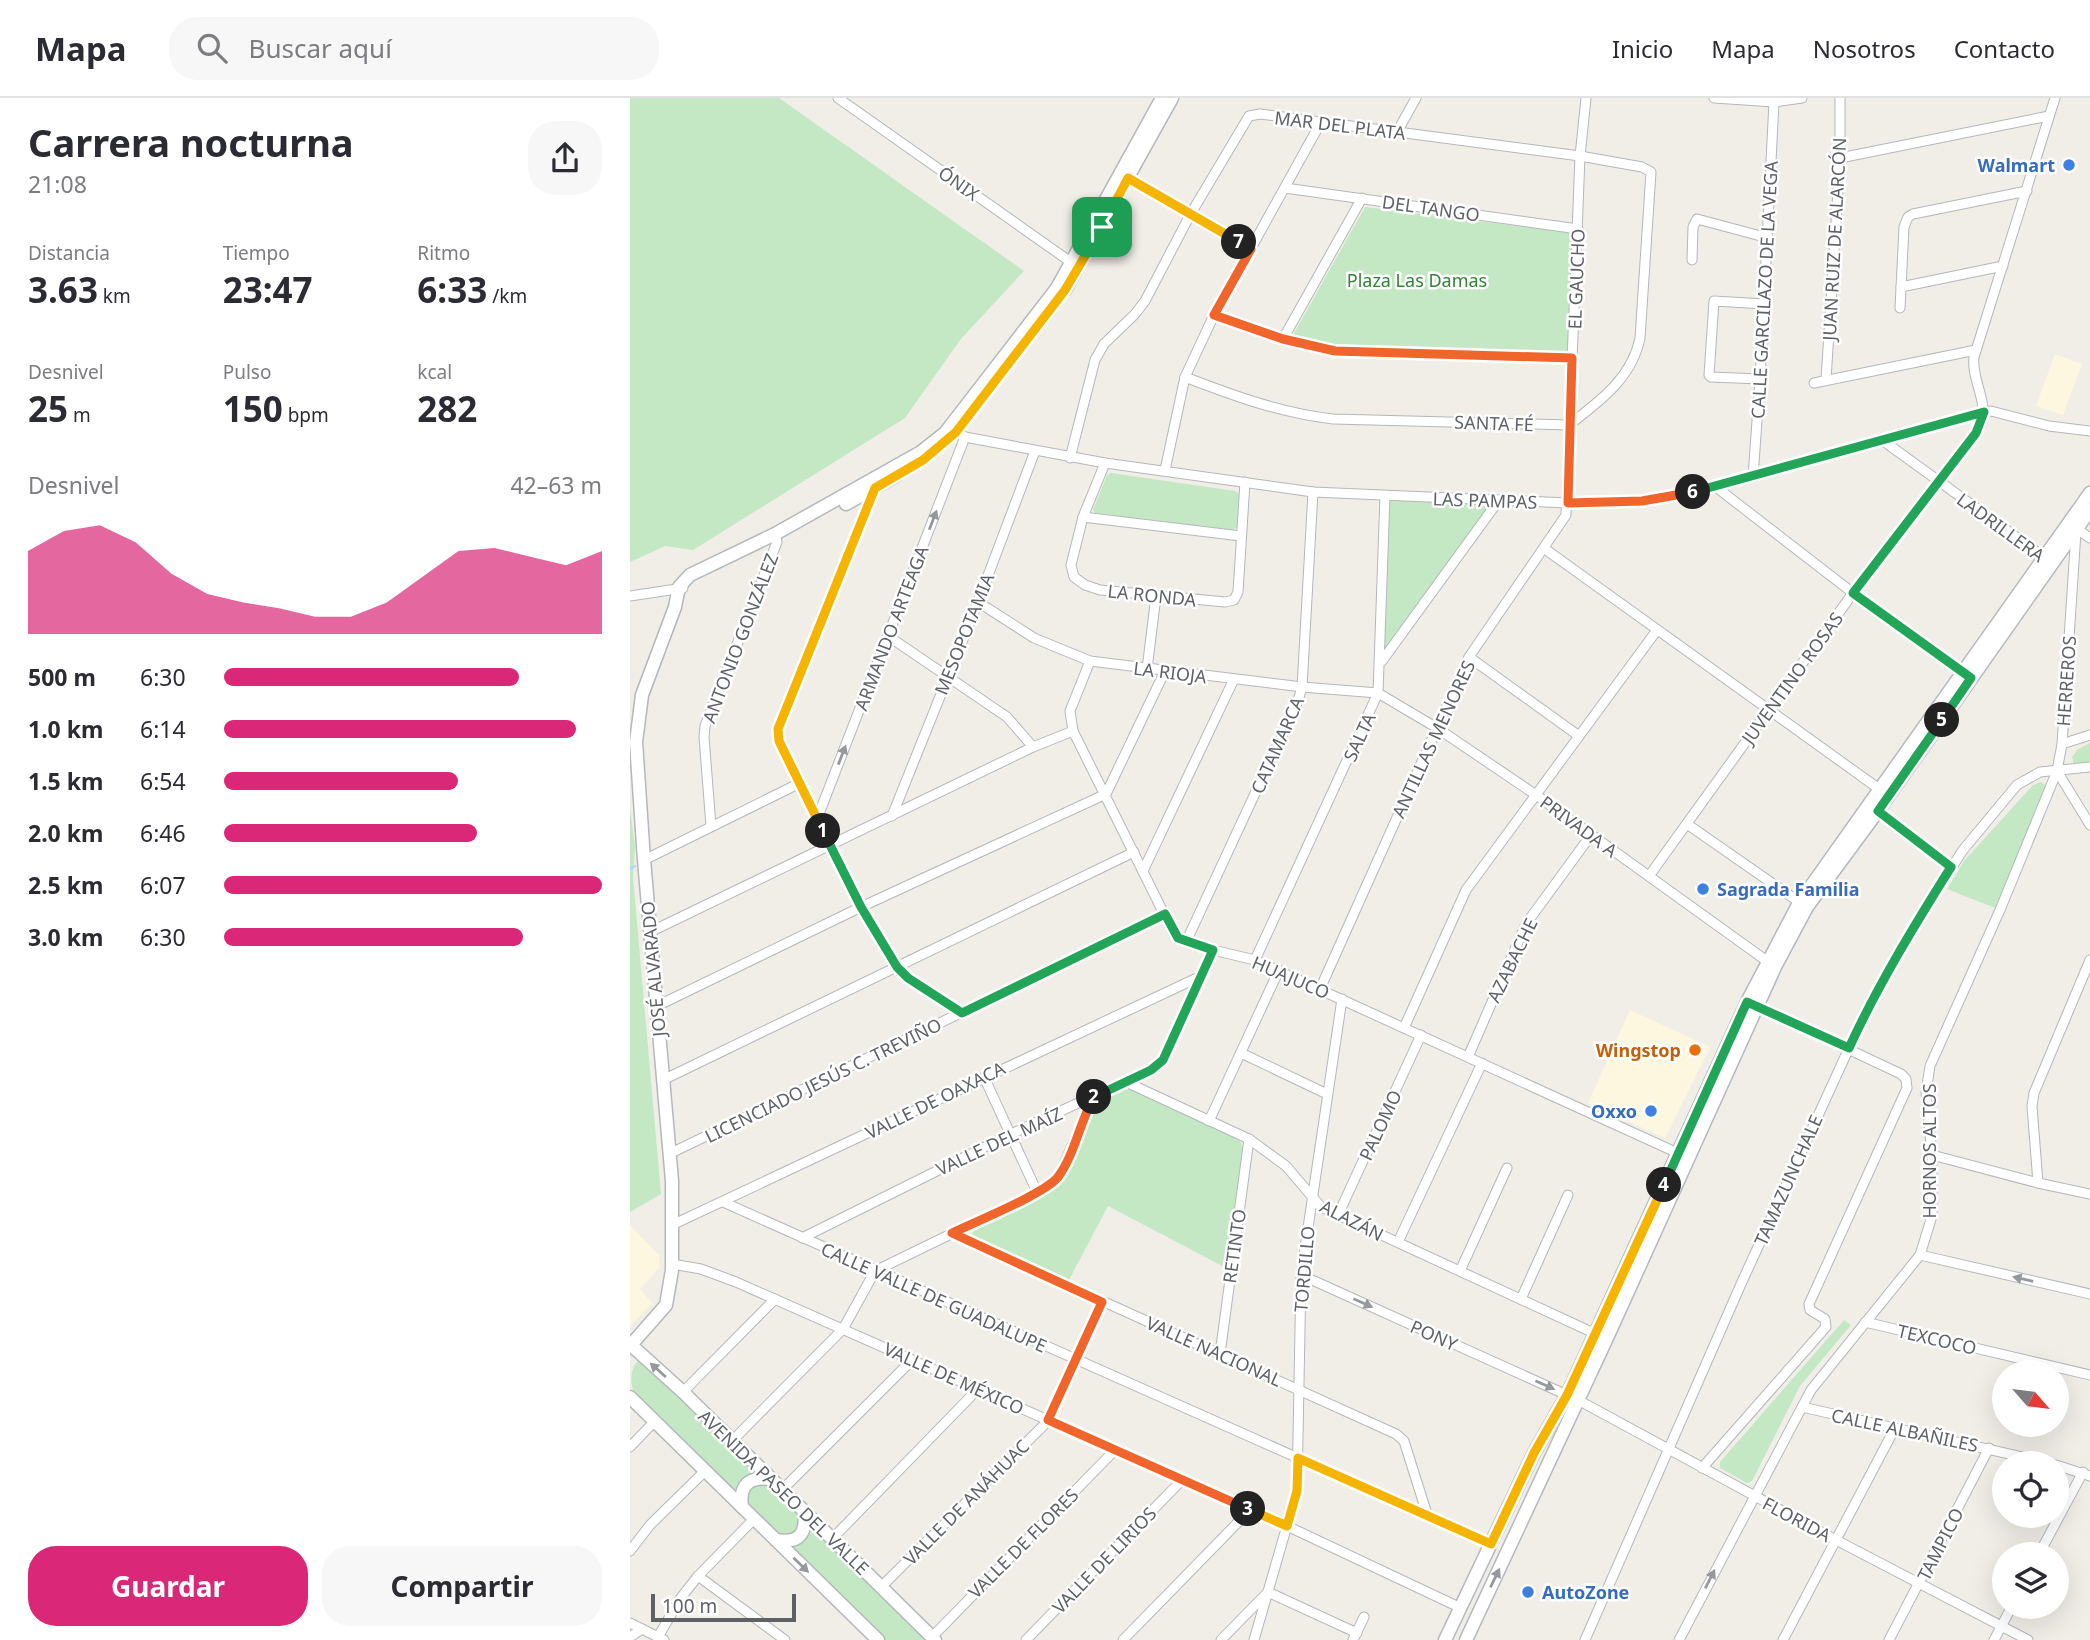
<!DOCTYPE html>
<html lang="es">
<meta charset="utf-8">
<style>
body{margin:0;font-family:"Noto Sans",sans-serif;background:#f7f7f7;color:#2b2b33;height:100vh;display:flex;flex-direction:column;font-size:26px;white-space:nowrap}
*{box-sizing:border-box;margin:0}
p{font-size:23px;color:#7c7c81}
.icon{flex:none;width:38px;height:38px;fill:none;stroke:currentColor;stroke-width:2;stroke-linecap:round;stroke-linejoin:round}
.map{position:relative;flex:1;overflow:hidden}
.side{display:flex;flex-direction:column;background:#fff;width:630px}
.side>*{flex:none}
.needle{width:46px;rotate:118deg}
.fabs{position:absolute;left:1362px;top:1262px;display:grid;gap:14px}
.fabs a{display:grid;place-items:center;width:77px;height:77px;border-radius:50%;background:#fff;box-shadow:0 7px 28px #0002;font-size:35px}
.scale{position:absolute;left:21px;bottom:18px;width:145px;box-sizing:border-box;padding-left:7px;border:4px solid #5e6267;border-top:0;font-size:19px;line-height:24px;white-space:nowrap;color:#5e6267;-webkit-text-stroke:5px #fff;paint-order:stroke}
.pin{position:absolute;display:grid;place-items:center;width:60px;height:60px;color:#fff;margin:-30px;border-radius:14px;box-shadow:0 4px 10px #0006}
.km{position:absolute;width:35px;height:35px;margin:-18px;border-radius:50%;background:#222;color:#fff;font-size:19px;line-height:35px;text-align:center}
.round{display:grid;place-items:center;flex:none;width:74px;height:74px;border-radius:28px;background:#f7f7f7}
.overview{display:flex;align-items:center;justify-content:space-between;height:119px;padding:0 28px}
h1{font-size:38px;font-weight:700;line-height:52px}
.figures{display:grid;grid-template-columns:repeat(3,1fr);gap:10px;height:119px;padding:7px 28px}
.figures div{display:grid;align-content:center}
.figures b{font-size:35px;font-weight:700}
.figures small{font-size:19px;font-weight:400}
.figures p{font-size:19px}
.chart{height:196px;padding:14px 28px}
.chart p{display:flex;justify-content:space-between}
.chart svg{width:100%;height:126px;margin-top:7px;fill:#db2777;opacity:.7}
.button{display:flex;gap:14px;margin-top:auto;padding:14px 28px}
.button a{flex:1;height:80px;border-radius:28px;background:#db2777;color:#fff;font-size:28px;font-weight:700;line-height:80px;text-align:center}
.button a+a{background:#f7f7f7;color:#2b2b33}
ul{padding:0 28px;list-style:none;font-size:23px}
li{display:grid;grid-template-columns:112px 84px 1fr;align-items:center;height:52px}
li i{height:18px;border-radius:9px;background:#db2777}
header{display:flex;align-items:center;gap:42px;box-sizing:border-box;height:98px;padding:0 35px;background:#fff;border-bottom:2px solid #e1e1e2}
header strong{font-size:33px}
nav{display:flex;gap:38px;margin-inline-start:auto;font-size:24px}
.search{width:490px;height:63px;background:#f7f7f7;display:flex;align-items:center;gap:18px;box-sizing:border-box;padding:0 24px;border-radius:28px;color:#7c7c81;font-size:26px}
main{display:flex;flex:1;min-height:0}
.map>svg:first-child{display:block}
.commercial{fill:#fef7df}
.green{fill:#c4e8c4}
.lines{fill:none;stroke-linecap:round;stroke-linejoin:round}
.stream{stroke:#a9d9ff;stroke-width:2.5}
.minor-casing{stroke:#b4b7bb;stroke-width:11}
.tertiary-casing{stroke:#b4b7bb;stroke-width:15}
.secondary-casing{stroke:#b5b9be;stroke-width:15}
.minor{stroke:#fff;stroke-width:9}
.tertiary{stroke:#fff;stroke-width:12}
.secondary{stroke:#fff;stroke-width:12}
.oneway{fill:#96999c}
.split-1-casing{stroke:#fff;stroke-width:14}
.split-2-casing{stroke:#fff;stroke-width:14}
.split-3-casing{stroke:#fff;stroke-width:14}
.split-4-casing{stroke:#fff;stroke-width:14}
.split-5-casing{stroke:#fff;stroke-width:14}
.split-6-casing{stroke:#fff;stroke-width:14}
.split-7-casing{stroke:#fff;stroke-width:14}
.split-8-casing{stroke:#fff;stroke-width:14}
.split-1{stroke:#f5b400;stroke-width:9}
.split-2{stroke:#22a559;stroke-width:9}
.split-3{stroke:#f0652b;stroke-width:9}
.split-4{stroke:#f5b400;stroke-width:9}
.split-5{stroke:#22a559;stroke-width:9}
.split-6{stroke:#22a559;stroke-width:9}
.split-7{stroke:#f0652b;stroke-width:9}
.split-8{stroke:#f5b400;stroke-width:9}
.shop-dot{fill:#3f7fe0;stroke:#fff;stroke-width:2.5}
.food-dot{fill:#e8710a;stroke:#fff;stroke-width:2.5}
.labels{text-anchor:middle;dominant-baseline:central;stroke-width:5;stroke-linejoin:round;paint-order:stroke}
.street-label{font-size:18px;fill:#5e6267;stroke:#fff}
.shop-label{font-size:18px;font-weight:bold;fill:#366cbe;stroke:#fff;text-anchor:end}
.park-label{font-size:18px;fill:#348138;stroke:#fff}
.food-label{font-size:18px;font-weight:bold;fill:#c56008;stroke:#fff;text-anchor:end}
</style>
<header>
<strong>Mapa</strong>
<div class="search"><svg class="icon" aria-label="search" viewBox="0 0 24 24"><circle cx="10" cy="10" r="6"/><path d="M15 15l6 6"/></svg>Buscar aquí</div>
<nav><a>Inicio</a><a>Mapa</a><a>Nosotros</a><a>Contacto</a></nav>
</header>
<main>
<section class="side">
<div class="overview"><div><h1>Carrera nocturna</h1><p>21:08</p></div><a class="round"><svg class="icon" aria-label="share" viewBox="0 0 24 24"><path d="M12 15V3M7 8l5-5 5 5M5 13v7h14v-7"/></svg></a></div>
<div class="figures">
<div><p>Distancia</p><b>3.63<small> km</small></b></div>
<div><p>Tiempo</p><b>23:47</b></div>
<div><p>Ritmo</p><b>6:33<small> /km</small></b></div>
</div>
<div class="figures">
<div><p>Desnivel</p><b>25<small> m</small></b></div>
<div><p>Pulso</p><b>150<small> bpm</small></b></div>
<div><p>kcal</p><b>282</b></div>
</div>
<div class="chart"><p><span>Desnivel</span>42–63 m</p>
<svg viewBox="0 0 160 44" preserveAspectRatio="none"><path d="M0 44V15L10 8L20 6L30 12L40 23L50 30L60 33L70 35L80 38L90 38L100 33L110 24L120 15L130 14L140 17L150 20L160 15V44z"/></svg>
</div>
<ul>
<li><b>500 m</b>6:30<i style="width:78%"></i></li>
<li><b>1.0 km</b>6:14<i style="width:93%"></i></li>
<li><b>1.5 km</b>6:54<i style="width:62%"></i></li>
<li><b>2.0 km</b>6:46<i style="width:67%"></i></li>
<li><b>2.5 km</b>6:07<i style="width:100%"></i></li>
<li><b>3.0 km</b>6:30<i style="width:79%"></i></li>
</ul>
<div class="button"><a>Guardar</a><a>Compartir</a></div>
</section>
<div class="map">
<svg width="1460" height="1542" viewBox="0 0 1460 1542">
<rect width="100%" height="100%" fill="#f0eee7"/>
<!-- commercial -->
<g class="commercial">
<path d="M1425,256L1452,266L1433,317L1406,308Z"/>
<path d="M1000,912L1080,949L1035,1040L958,1005Z"/>
<path d="M0,1127L29,1157V1170L10,1191L22,1205L0,1228Z"/>
</g>
<!-- green -->
<g class="green">
<path d="M0,0H149L394,173L330,242L275,320L63,452L35,448L0,464Z"/>
<path d="M735,109L944,135L938,254L701,246L663,237Z"/>
<path d="M481,375L605,393L609,396L607,429L603,432L465,415L463,412L477,377Z"/>
<path d="M755,398L869,402L751,565Z"/>
<path d="M1460,645V663L1451,668L1444,666L1442,659L1448,651Z"/>
<path d="M1411,684L1417,689L1416,699L1365,810L1317,791L1334,763L1403,687Z"/>
<path d="M0,711L5,748L3,779L31,1096L0,1114Z"/>
<path d="M495,987L610,1043L613,1050L598,1171L478,1108L439,1182L344,1140L342,1137L344,1130L427,1084L472,996Z"/>
<path d="M1214,1222L1221,1227L1170,1288L1122,1383L1117,1385L1090,1370V1364Z"/>
<path d="M8,1263L16,1266L298,1542H255L4,1295C0,1285 0,1270 8,1263Z"/>
</g>
<g class="lines">
<!-- stream -->
<path class="stream" d="M0,771L5,768"/>
<!-- minor casing -->
<g class="minor-casing">
<g id="minor">
<path d="M208,0L445,167"/>
<path d="M1084,0L1144,4L1172,0"/>
<path d="M767,34L786,0"/>
<path d="M1210,60L1419,18"/>
<path d="M495,78L621,151"/>
<path d="M655,90L948,131"/>
<path d="M1062,162L1063,129L1067,121L1138,140"/>
<path d="M1271,189L1373,168"/>
<path d="M1270,210L1274,129L1278,119L1283,116L1397,93"/>
<path d="M584,217L653,241L705,253L942,260"/>
<path d="M653,241L732,100"/>
<path d="M1130,281L1081,279L1079,277L1084,203L1134,206"/>
<path d="M1196,282L1210,60V0"/>
<path d="M1184,285L1346,252"/>
<path d="M320,329L335,339L475,365L683,394L938,405L1012,403L1086,389L1361,313L1419,328L1460,333"/>
<path d="M1252,342L1418,462"/>
<path d="M440,360L465,262L474,246L505,216L515,203L560,117L619,18L630,16L950,58L1012,69L1021,74L1010,240C1002,280 970,303 939,327L703,321C651,315 604,298 555,279"/>
<path d="M475,365L453,419L441,467L444,479L455,487L470,492L595,504L604,502L608,494L615,384"/>
<path d="M535,372L555,279L584,217L691,24"/>
<path d="M1123,379L1130,281L1144,4"/>
<path d="M245,389L153,616L148,631L149,643L231,809L267,869L278,880L332,915"/>
<path d="M1086,389L1223,495L1337,576"/>
<path d="M453,419L611,438"/>
<path d="M1444,429L1460,440"/>
<path d="M1446,434L1432,646L1427,673L1460,727"/>
<path d="M915,451L1252,693"/>
<path d="M0,498L53,490"/>
<path d="M348,504L404,540L460,563L672,589L748,595L807,630L906,697L1141,866"/>
<path d="M258,538L377,619L403,649"/>
<path d="M839,559L949,638"/>
<path d="M460,563L440,613L443,633L544,836L548,840L583,852L625,862L1052,1057"/>
<path d="M752,563L869,402"/>
<path d="M517,571L526,498"/>
<path d="M1432,646L1460,637"/>
<path d="M1244,711L1321,769"/>
<path d="M262,718L348,504L405,353"/>
<path d="M187,721L335,339"/>
<path d="M1057,726L1172,806"/>
<path d="M81,728L74,639L75,628L147,444L145,436"/>
<path d="M14,762L170,685"/>
<path d="M513,773L604,581"/>
<path d="M1019,778L1223,495L1351,327C1359,303 1341,282 1344,259L1425,0"/>
<path d="M20,834L403,649L443,633"/>
<path d="M556,844L668,603L672,589L683,394"/>
<path d="M625,862L748,595L755,398"/>
<path d="M690,891L839,559L936,417L950,58L956,0"/>
<path d="M27,908L231,809L476,696L535,573"/>
<path d="M774,930L836,792L1027,532"/>
<path d="M611,955L697,996"/>
<path d="M838,959L896,826L961,737"/>
<path d="M354,979L407,1094"/>
<path d="M33,982L504,754"/>
<path d="M496,984L619,1041L656,1068L691,1109L968,1237"/>
<path d="M579,1023L649,872"/>
<path d="M39,1056L535,816"/>
<path d="M1302,1057L1408,1085L1460,1096"/>
<path d="M1408,1085L1402,1008L1404,995L1460,862"/>
<path d="M93,1104L861,1446"/>
<path d="M708,1117L791,937"/>
<path d="M42,1127L569,879"/>
<path d="M322,1135L766,1336L774,1343L797,1416"/>
<path d="M172,1140L379,1037L526,969L535,958L583,852"/>
<path d="M768,1144L852,965"/>
<path d="M1290,1157L1460,1196"/>
<path d="M42,1166L71,1171L106,1184L657,1428L831,1510"/>
<path d="M830,1173L877,1070"/>
<path d="M671,1177L948,1302L1206,1442L1398,1542"/>
<path d="M891,1201L938,1097"/>
<path d="M1235,1224L1460,1277"/>
<path d="M590,1256L619,1041"/>
<path d="M53,1294L145,1201"/>
<path d="M1172,1309L1419,1365"/>
<path d="M102,1343L213,1231L245,1173L407,1094L429,1078L463,999"/>
<path d="M0,1349L25,1323"/>
<path d="M1426,1367L1460,1378"/>
<path d="M1072,1370L1196,1229L1195,1221L1180,1212L1179,1206L1277,990L1276,981L1271,976L1122,906"/>
<path d="M152,1392L282,1262"/>
<path d="M202,1441L348,1291"/>
<path d="M0,1453L20,1427L75,1373"/>
<path d="M1409,1456L1453,1374"/>
<path d="M68,1478L155,1542"/>
<path d="M251,1489L419,1322L472,1204"/>
<path d="M0,1525L34,1542"/>
<path d="M0,1539L12,1531"/>
<path d="M28,1539L50,1501L68,1478L124,1421"/>
<path d="M302,1539L485,1352"/>
<path d="M396,1542L552,1382"/>
<path d="M493,1542L620,1412"/>
<path d="M591,1542L638,1494L727,1535"/>
<path d="M624,1542L667,1393L671,1177L712,901"/>
<path d="M723,1542L734,1519"/>
<path d="M955,1542L1111,1186L1219,950L1274,843L1333,752L1387,687L1410,674L1460,669"/>
<path d="M1049,1542L1181,1292L1290,1157L1302,1118V1057L1296,994L1300,968L1370,812L1427,673"/>
<path d="M1153,1542L1265,1330"/>
<path d="M1259,1542L1359,1350"/>
<path d="M1364,1542L1382,1508"/>
</g>
</g>
<!-- tertiary casing -->
<g class="tertiary-casing">
<g id="tertiary">
<path d="M435,192L542,0"/>
<path d="M216,406L267,377"/>
<path d="M1,1247L53,1294L305,1542"/>
<path d="M0,1248L36,1207L42,1172V1083L14,762L6,644L12,597L45,509L49,489L60,477L145,436L291,354L315,335L427,190L532,0"/>
<path d="M0,1299L248,1542"/>
<path d="M112,1409C109,1387 119,1378 141,1381"/>
<path d="M146,1442C170,1446 177,1435 174,1413"/>
</g>
</g>
<!-- secondary casing -->
<g class="secondary-casing">
<g id="secondary">
<path d="M815,1542L904,1355L937,1297L1117,904L1169,805L1460,395"/>
<path d="M836,1542L977,1240L1145,869L1177,809L1248,713L1460,412"/>
</g>
</g>
<!-- minor -->
<use href="#minor" class="minor"/>
<!-- tertiary -->
<use href="#tertiary" class="tertiary"/>
<!-- secondary -->
<use href="#secondary" class="secondary"/>
</g>
<!-- one-way arrows -->
<defs><path id="oneway-solid" d="M-6-.8H1V-3.2L6.5 0L1 3.2V.8H-6Z" transform="scale(1.75)"/></defs>
<g class="oneway">
<use href="#oneway-solid" transform="translate(303 422) rotate(-69)"/>
<use href="#oneway-solid" transform="translate(212 657) rotate(-69)"/>
<use href="#oneway-solid" transform="translate(1393 1181) rotate(-167)"/>
<use href="#oneway-solid" transform="translate(733 1205) rotate(24)"/>
<use href="#oneway-solid" transform="translate(28 1272) rotate(-138)"/>
<use href="#oneway-solid" transform="translate(915 1287) rotate(24)"/>
<use href="#oneway-solid" transform="translate(171 1467) rotate(44)"/>
<use href="#oneway-solid" transform="translate(865 1480) rotate(-64)"/>
<use href="#oneway-solid" transform="translate(1080 1481) rotate(-63)"/>
</g>
<g class="lines">
<!-- split-1 casing -->
<g class="split-1-casing">
<path id="split-1" d="M193,733L149,643L148,631L245,390L293,362L326,334L435,192L472,129"/>
</g>
<!-- split-2 casing -->
<g class="split-2-casing">
<path id="split-2" d="M193,733L231,809L267,869L278,880L332,915L535,816L548,840L583,852L533,962L521,972L464,999"/>
</g>
<!-- split-3 casing -->
<g class="split-3-casing">
<path id="split-3" d="M464,999C450,1023 445,1056 428,1079C416,1095 343,1125 322,1135L472,1204L418,1322L618,1411"/>
</g>
<!-- split-4 casing -->
<g class="split-4-casing">
<path id="split-4" d="M618,1411L657,1428L667,1393L668,1360L861,1446L904,1355L937,1297L1034,1087"/>
</g>
<!-- split-5 casing -->
<g class="split-5-casing">
<path id="split-5" d="M1034,1087L1117,904L1219,950C1248,887 1284,828 1321,769L1248,713L1312,622"/>
</g>
<!-- split-6 casing -->
<g class="split-6-casing">
<path id="split-6" d="M1063,394L1354,314L1346,335L1223,495L1341,580L1312,622"/>
</g>
<!-- split-7 casing -->
<g class="split-7-casing">
<path id="split-7" d="M609,144L621,151L584,217L653,241L705,253L942,260L938,405L1012,403L1063,394"/>
</g>
<!-- split-8 casing -->
<g class="split-8-casing">
<path id="split-8" d="M472,129L498,80L609,144"/>
</g>
<!-- split-1 -->
<use href="#split-1" class="split-1"/>
<!-- split-2 -->
<use href="#split-2" class="split-2"/>
<!-- split-3 -->
<use href="#split-3" class="split-3"/>
<!-- split-4 -->
<use href="#split-4" class="split-4"/>
<!-- split-5 -->
<use href="#split-5" class="split-5"/>
<!-- split-6 -->
<use href="#split-6" class="split-6"/>
<!-- split-7 -->
<use href="#split-7" class="split-7"/>
<!-- split-8 -->
<use href="#split-8" class="split-8"/>
</g>
<!-- markers -->
<g class="shop-dot">
<circle cx="1439" cy="67" r="7"/>
<circle cx="1073" cy="791" r="7"/>
<circle cx="1021" cy="1013" r="7"/>
<circle cx="898" cy="1494" r="7"/>
</g>
<circle class="food-dot" cx="1065" cy="952" r="7"/>
<g class="labels">
<!-- street labels -->
<g class="street-label">
<text transform="translate(710 27) rotate(7)">MAR DEL PLATA</text>
<text transform="translate(329 85) rotate(35)">ÓNIX</text>
<text transform="translate(801 110) rotate(8)">DEL TANGO</text>
<text transform="translate(1204 141) rotate(-87)">JUAN RUIZ DE ALARCÓN</text>
<text transform="translate(946 181) rotate(-88)">EL GAUCHO</text>
<text transform="translate(1134 192) rotate(-87)">CALLE GARCILAZO DE LA VEGA</text>
<text transform="translate(864 325) rotate(2)">SANTA FÉ</text>
<text transform="translate(855 402) rotate(2)">LAS PAMPAS</text>
<text transform="translate(1371 429) rotate(36)">LADRILLERA</text>
<text transform="translate(522 497) rotate(6)">LA RONDA</text>
<text transform="translate(261 530) rotate(-69)">ARMANDO ARTEAGA</text>
<text transform="translate(334 536) rotate(-68)">MESOPOTAMIA</text>
<text transform="translate(110 540) rotate(-69)">ANTONIO GONZÁLEZ</text>
<text transform="translate(540 574) rotate(7)">LA RIOJA</text>
<text transform="translate(1162 580) rotate(-54)">JUVENTINO ROSAS</text>
<text transform="translate(1436 583) rotate(-86)">HERREROS</text>
<text transform="translate(729 639) rotate(-65)">SALTA</text>
<text transform="translate(803 641) rotate(-65)">ANTILLAS MENORES</text>
<text transform="translate(647 647) rotate(-66)">CATAMARCA</text>
<text transform="translate(949 728) rotate(36)">PRIVADA A</text>
<text transform="translate(882 862) rotate(-64)">AZABACHE</text>
<text transform="translate(23 871) rotate(-95)">JOSÉ ALVARADO</text>
<text transform="translate(661 879) rotate(23)">HUAJUCO</text>
<text transform="translate(193 982) rotate(-26)">LICENCIADO JESÚS C. TREVIÑO</text>
<text transform="translate(305 1002) rotate(-26)">VALLE DE OAXACA</text>
<text transform="translate(750 1027) rotate(-65)">PALOMO</text>
<text transform="translate(369 1043) rotate(-25)">VALLE DEL MAÍZ</text>
<text transform="translate(1299 1053) rotate(-90)">HORNOS ALTOS</text>
<text transform="translate(1158 1082) rotate(-66)">TAMAZUNCHALE</text>
<text transform="translate(722 1122) rotate(27)">ALAZÁN</text>
<text transform="translate(604 1148) rotate(-82)">RETINTO</text>
<text transform="translate(674 1171) rotate(-85)">TORDILLO</text>
<text transform="translate(304 1199) rotate(24)">CALLE VALLE DE GUADALUPE</text>
<text transform="translate(804 1237) rotate(24)">PONY</text>
<text transform="translate(1307 1241) rotate(13)">TEXCOCO</text>
<text transform="translate(584 1253) rotate(24)">VALLE NACIONAL</text>
<text transform="translate(324 1280) rotate(24)">VALLE DE MÉXICO</text>
<text transform="translate(1275 1332) rotate(12)">CALLE ALBAÑILES</text>
<text transform="translate(154 1394) rotate(44)">AVENIDA PASEO DEL VALLE</text>
<text transform="translate(336 1404) rotate(-45)">VALLE DE ANÁHUAC</text>
<text transform="translate(1167 1421) rotate(28)">FLORIDA</text>
<text transform="translate(393 1445) rotate(-45)">VALLE DE FLORES</text>
<text transform="translate(1310 1446) rotate(-63)">TAMPICO</text>
<text transform="translate(474 1462) rotate(-46)">VALLE DE LIRIOS</text>
</g>
<!-- shop labels -->
<g class="shop-label">
<text x="1425" y="67">Walmart</text>
<text x="1087" y="791" text-anchor="start">Sagrada Familia</text>
<text x="1007" y="1013">Oxxo</text>
<text x="912" y="1494" text-anchor="start">AutoZone</text>
</g>
<!-- park labels -->
<g class="park-label">
<text x="787" y="182">Plaza Las Damas</text>
</g>
<!-- food labels -->
<g class="food-label">
<text x="1051" y="952">Wingstop</text>
</g>
</g>
</svg>
<div class="fabs">
<a><svg class="needle" viewBox="-14 -14 28 28"><path d="M0-13l5 13h-10z" fill="#e53935"/><path d="M0 13l5-13h-10z" fill="#7c7c81"/></svg></a>
<a><svg class="icon" aria-label="locate" viewBox="0 0 24 24"><circle cx="12" cy="12" r="6"/><path d="M12 2v4M12 18v4M2 12h4M18 12h4"/></svg></a>
<a><svg class="icon" aria-label="layers" viewBox="0 0 24 24"><path d="M12 4l9 5-9 5-9-5zM3 14l9 5 9-5"/></svg></a>
</div>
<div class="scale">100 m</div>
<div class="pin" style="left:472px;top:129px;background:#1e9e55"><svg class="icon" aria-label="arrive" viewBox="0 0 24 24"><path d="M6 21V4h12l-3 4 3 4H6"/></svg></div>
<b class="km" style="left:193px;top:733px">1</b>
<b class="km" style="left:464px;top:999px">2</b>
<b class="km" style="left:618px;top:1411px">3</b>
<b class="km" style="left:1034px;top:1087px">4</b>
<b class="km" style="left:1312px;top:622px">5</b>
<b class="km" style="left:1063px;top:394px">6</b>
<b class="km" style="left:609px;top:144px">7</b>
</div>
</main>
